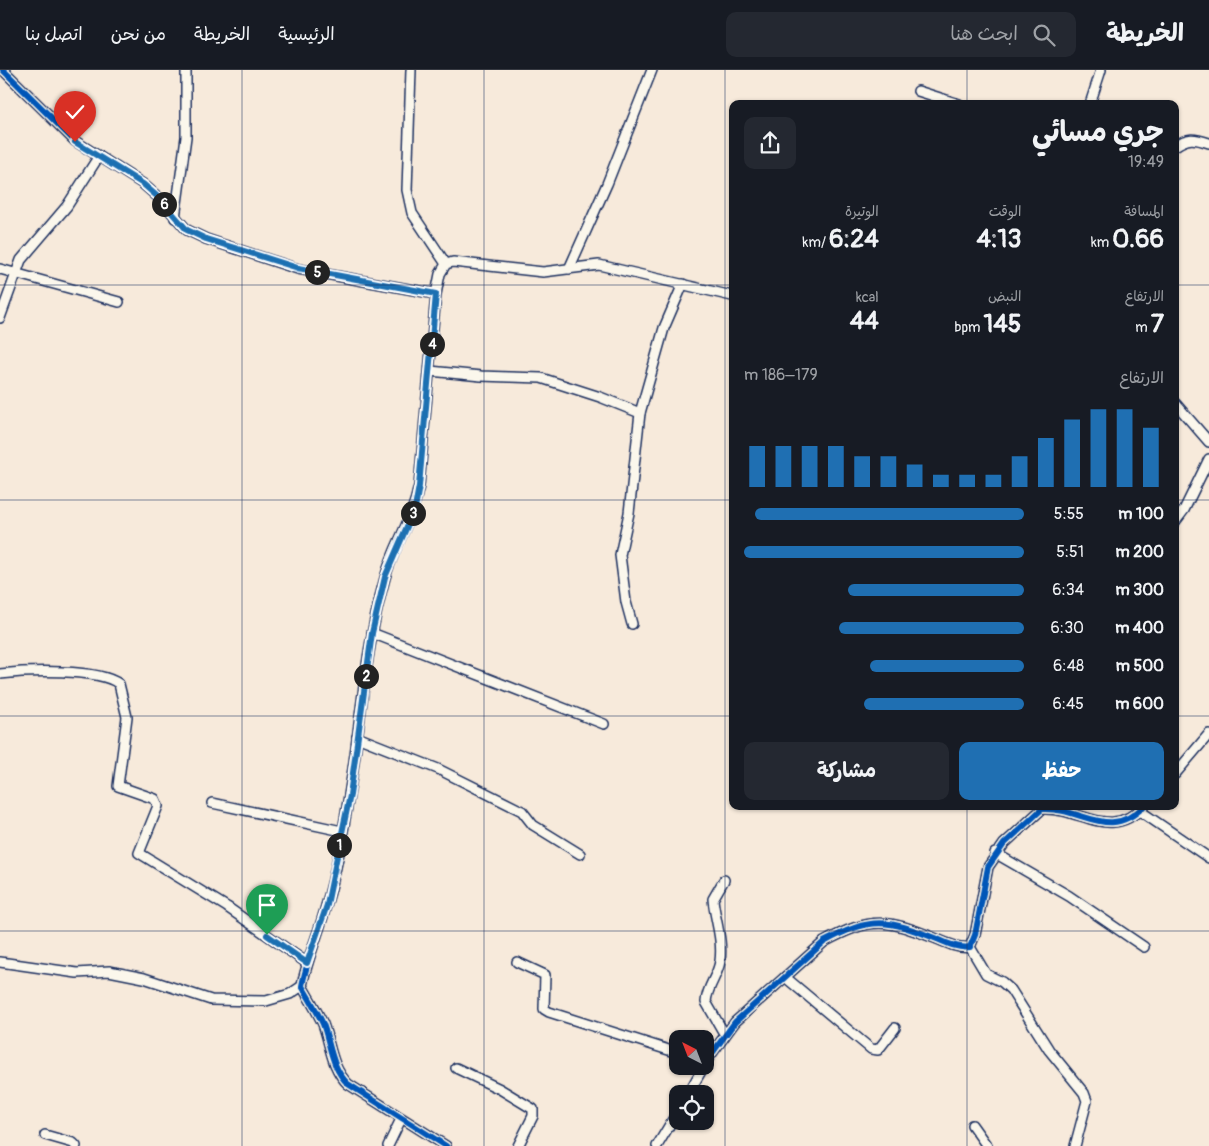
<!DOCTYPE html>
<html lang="ar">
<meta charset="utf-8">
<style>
body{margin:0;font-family:Pangolin,"Playpen Sans Arabic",sans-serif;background:#242831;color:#f1f3f6;direction:rtl;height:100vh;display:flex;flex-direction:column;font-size:19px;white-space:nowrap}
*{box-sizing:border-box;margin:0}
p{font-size:16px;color:#9ea1a6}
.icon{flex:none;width:28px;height:28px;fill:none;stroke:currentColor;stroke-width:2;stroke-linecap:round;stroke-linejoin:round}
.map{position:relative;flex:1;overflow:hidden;direction:ltr}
.details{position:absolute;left:729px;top:30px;width:450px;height:710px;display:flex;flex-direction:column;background:#171b24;border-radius:10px;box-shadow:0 1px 4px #0004;direction:rtl}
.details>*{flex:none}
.needle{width:32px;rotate:318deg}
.fabs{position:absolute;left:669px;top:960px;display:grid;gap:10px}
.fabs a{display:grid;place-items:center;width:45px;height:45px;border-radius:10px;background:#171b24;box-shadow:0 1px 4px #0004;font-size:25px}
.pin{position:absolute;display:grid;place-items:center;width:42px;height:42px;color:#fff;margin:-51px -21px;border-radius:50% 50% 50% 0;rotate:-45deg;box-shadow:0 0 5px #0007}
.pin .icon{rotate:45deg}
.km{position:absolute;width:25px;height:25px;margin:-12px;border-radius:50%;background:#222;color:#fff;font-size:14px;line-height:25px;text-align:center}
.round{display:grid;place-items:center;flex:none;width:52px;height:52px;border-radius:10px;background:#242831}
.headline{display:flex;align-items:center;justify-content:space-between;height:85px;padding:0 15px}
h1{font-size:28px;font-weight:700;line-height:38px}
.stats{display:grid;grid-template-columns:repeat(3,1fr);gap:8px;height:85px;padding:5px 15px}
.stats div{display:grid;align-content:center}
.stats b{font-size:25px;font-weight:700}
.stats small{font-size:14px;font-weight:400}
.stats p{font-size:14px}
.chart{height:140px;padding:10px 15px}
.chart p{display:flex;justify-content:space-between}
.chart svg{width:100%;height:90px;margin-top:5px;stroke:#1f6fb2;stroke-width:6}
.action{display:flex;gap:10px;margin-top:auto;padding:10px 15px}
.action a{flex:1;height:58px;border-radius:10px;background:#1f6fb2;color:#fff;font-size:20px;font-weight:700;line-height:58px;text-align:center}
.action a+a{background:#242831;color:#f1f3f6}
ul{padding:0 15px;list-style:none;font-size:16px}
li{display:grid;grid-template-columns:80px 60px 1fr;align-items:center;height:38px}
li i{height:12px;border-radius:6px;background:#1f6fb2}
header{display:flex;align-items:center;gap:30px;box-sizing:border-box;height:70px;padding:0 25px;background:#171b24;border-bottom:1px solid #363941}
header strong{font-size:24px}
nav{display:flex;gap:28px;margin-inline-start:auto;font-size:18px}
.search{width:350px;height:45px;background:#242831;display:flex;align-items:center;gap:12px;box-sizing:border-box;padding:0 18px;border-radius:10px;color:#9ea1a6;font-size:19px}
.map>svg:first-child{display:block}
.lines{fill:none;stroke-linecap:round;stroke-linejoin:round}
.minor-casing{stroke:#1b2f5e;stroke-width:12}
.minor{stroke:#fbf7ec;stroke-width:9}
.cycleway-casing{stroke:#fbf7ec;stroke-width:9}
.cycleway{stroke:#0057b8;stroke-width:6}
.route-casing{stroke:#fff;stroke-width:10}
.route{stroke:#1f6fb2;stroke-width:6}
.grid{fill:none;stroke:#1b2f5e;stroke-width:1;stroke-opacity:0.55}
</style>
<header>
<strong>الخريطة</strong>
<div class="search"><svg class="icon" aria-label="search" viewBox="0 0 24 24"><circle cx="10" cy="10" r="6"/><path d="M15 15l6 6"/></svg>ابحث هنا</div>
<nav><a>الرئيسية</a><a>الخريطة</a><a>من نحن</a><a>اتصل بنا</a></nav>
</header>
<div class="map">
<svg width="1209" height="1076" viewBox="0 0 1209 1076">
<rect width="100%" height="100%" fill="#f7eadb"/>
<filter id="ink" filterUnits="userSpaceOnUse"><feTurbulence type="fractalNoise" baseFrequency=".02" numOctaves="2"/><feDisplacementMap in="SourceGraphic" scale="10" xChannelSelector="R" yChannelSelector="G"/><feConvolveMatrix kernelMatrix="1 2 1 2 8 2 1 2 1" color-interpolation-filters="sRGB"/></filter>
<g filter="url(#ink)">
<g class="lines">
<!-- minor casing -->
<g class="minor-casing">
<g id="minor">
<path d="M3,0L75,71L143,114L159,128L187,160L206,169L298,199L436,224L419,416C412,451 394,475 385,508C365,578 361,653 349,725C343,762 337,800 326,836C319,863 307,889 302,916C309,928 317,941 323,954C331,976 331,997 348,1014L446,1076"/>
<path d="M411,0L407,120L412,143L446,194"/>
<path d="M918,21L959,34"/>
<path d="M1090,34L1101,0"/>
<path d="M1175,76C1188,67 1194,68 1209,73"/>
<path d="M175,148L186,67V0"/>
<path d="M0,199L119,232"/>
<path d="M569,199L607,114L652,0"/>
<path d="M436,224L440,204L446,194L453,192L543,202L599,195L732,226"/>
<path d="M0,248L21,190L67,136L99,86"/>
<path d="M430,301L481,306L541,308L600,327L640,343L629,443L620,485L626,532L632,554"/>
<path d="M1175,333L1209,372"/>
<path d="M640,343L664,258L683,214"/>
<path d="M1175,452L1184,440L1209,389"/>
<path d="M372,563L604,654"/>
<path d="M0,604C26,601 99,598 119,614L127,647L118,716L155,729L158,736L139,783L227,837L307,893"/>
<path d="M357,667L438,699L522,741L533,755L580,784"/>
<path d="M1175,704L1209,664"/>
<path d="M212,733L342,761"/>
<path d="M1140,741L1209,788"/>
<path d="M995,783L1069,826L1144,877"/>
<path d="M724,810L713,829C715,850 723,869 720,891C718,906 707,916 706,932L725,965"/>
<path d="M970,877L986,904L1002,912L1011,920L1049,980L1084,1023L1087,1031L1075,1076"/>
<path d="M0,892L77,903L109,901L144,908L211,930L266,931L290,924L302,916"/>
<path d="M517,892L545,905L544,939L549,942L678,983"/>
<path d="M785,907L871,979L878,980L895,958"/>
<path d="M705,993L735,952L824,872C872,846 887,849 937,869C946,873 959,879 970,877L975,865L988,797L1004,774L1042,739C1082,737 1109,772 1144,736"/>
<path d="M456,998L500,1019L533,1039V1046L518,1076"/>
<path d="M688,1024L704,996"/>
<path d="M972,1055L987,1076"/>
<path d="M45,1065L73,1073L76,1076"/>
<path d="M388,1076L401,1049"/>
<path d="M657,1076L678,1041"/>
</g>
</g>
<!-- minor -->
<use href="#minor" class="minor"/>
<!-- cycleway casing -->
<g class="cycleway-casing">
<g id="cycleway">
<path d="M3,0L75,71L143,114L159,128L187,160L206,169L298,199L436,224L419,416C412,451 394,475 385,508C365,578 361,653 349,725C343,762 337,800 326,836C319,863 307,889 302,916C309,928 317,941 323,954C331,976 331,997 348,1014L446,1076"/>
<path d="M705,993L735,952L824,872C872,846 887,849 937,869C946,873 959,879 970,877L975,865L988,797L1004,774L1042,739C1082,737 1109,772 1144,736"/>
</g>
</g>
<!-- cycleway -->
<use href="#cycleway" class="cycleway"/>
</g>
</g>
<g class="lines" filter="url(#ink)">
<!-- route casing -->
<g class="route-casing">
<path id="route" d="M75,72L143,114L159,128L187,160L206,169L298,198L436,224L419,416L415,438L385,507L372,563L350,725L335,796L327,835L307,893L267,865"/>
</g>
<!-- route -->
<use href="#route" class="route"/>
</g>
<!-- grid -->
<path class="grid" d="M242,0V1076M484,0V1076M725,0V1076M967,0V34M0,215H732M1175,215H1209M0,430H732M1175,430H1209M0,646H732M1175,646H1209M967,736V1076M0,861H1209"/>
</svg>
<div class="fabs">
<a><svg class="needle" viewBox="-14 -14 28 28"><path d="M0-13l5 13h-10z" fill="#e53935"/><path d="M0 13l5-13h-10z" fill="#9ea1a6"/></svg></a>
<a><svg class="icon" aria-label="locate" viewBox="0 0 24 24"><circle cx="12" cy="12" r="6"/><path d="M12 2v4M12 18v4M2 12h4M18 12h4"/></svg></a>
</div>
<div class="pin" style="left:267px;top:865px;background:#1e9e55"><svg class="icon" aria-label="arrive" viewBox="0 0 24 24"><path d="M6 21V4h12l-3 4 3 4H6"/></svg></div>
<div class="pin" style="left:75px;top:72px;background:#d93025"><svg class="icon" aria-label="check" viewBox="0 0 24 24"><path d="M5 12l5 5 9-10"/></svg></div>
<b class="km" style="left:339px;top:775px">1</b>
<b class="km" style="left:366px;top:606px">2</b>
<b class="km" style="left:413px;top:443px">3</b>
<b class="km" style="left:432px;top:274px">4</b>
<b class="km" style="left:317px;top:202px">5</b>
<b class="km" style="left:164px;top:134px">6</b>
<section class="details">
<div class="headline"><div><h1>جري مسائي</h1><p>19:49</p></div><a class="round"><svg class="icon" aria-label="share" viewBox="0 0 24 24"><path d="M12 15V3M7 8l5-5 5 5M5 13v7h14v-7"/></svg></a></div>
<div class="stats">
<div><p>المسافة</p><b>0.66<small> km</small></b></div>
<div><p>الوقت</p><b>4:13</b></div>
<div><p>الوتيرة</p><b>6:24<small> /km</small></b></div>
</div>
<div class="stats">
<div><p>الارتفاع</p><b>7<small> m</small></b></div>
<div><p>النبض</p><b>145<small> bpm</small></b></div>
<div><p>kcal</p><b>44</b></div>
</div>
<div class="chart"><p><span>الارتفاع</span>179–186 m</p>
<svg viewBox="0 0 160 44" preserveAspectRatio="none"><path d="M5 44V24M15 44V24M25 44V24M35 44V24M45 44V29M55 44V29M65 44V33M75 44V38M85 44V38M95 44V38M105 44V29M115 44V20M125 44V11M135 44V6M145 44V6M155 44V15"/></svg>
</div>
<ul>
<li><b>100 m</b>5:55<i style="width:96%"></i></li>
<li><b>200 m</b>5:51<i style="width:100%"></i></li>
<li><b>300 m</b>6:34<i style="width:63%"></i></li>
<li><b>400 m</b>6:30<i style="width:66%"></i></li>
<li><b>500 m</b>6:48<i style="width:55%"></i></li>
<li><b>600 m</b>6:45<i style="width:57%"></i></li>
</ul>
<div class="action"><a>حفظ</a><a>مشاركة</a></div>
</section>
</div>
